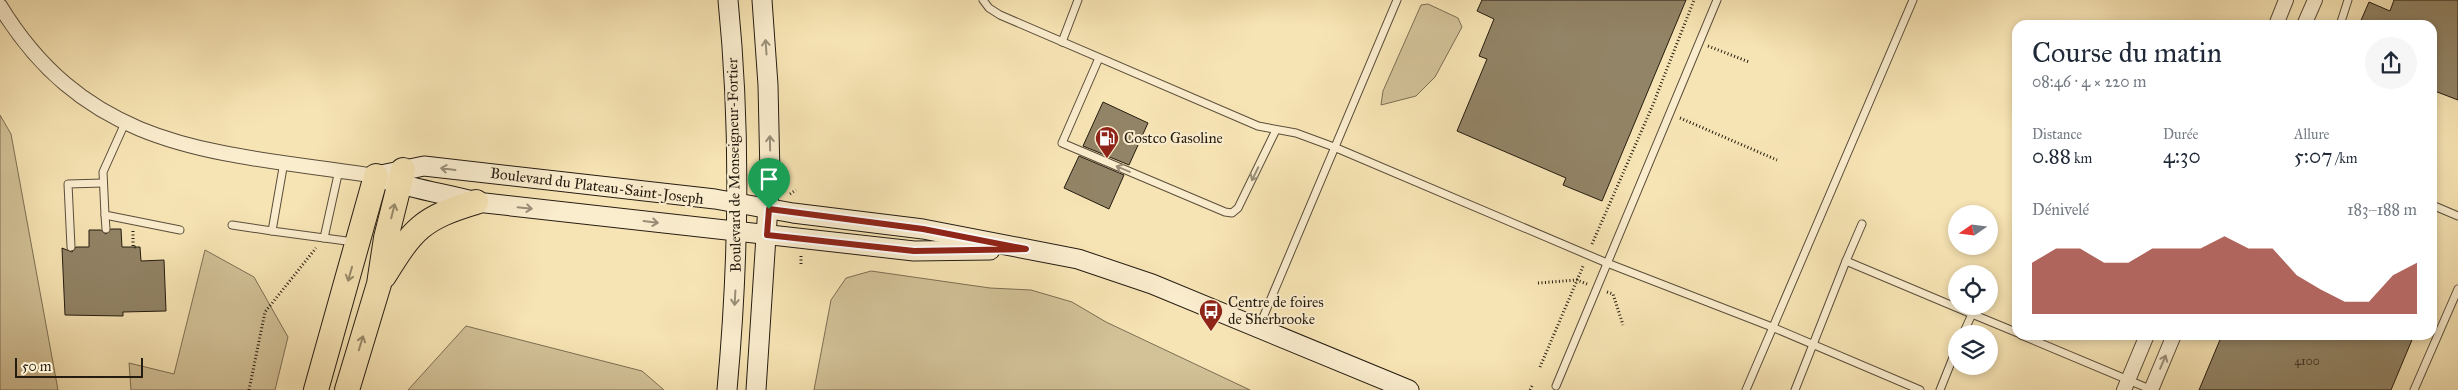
<!DOCTYPE html>
<html lang="fr">
<meta charset="utf-8">
<style>
body{margin:0;font-family:"IM FELL Great Primer",serif;background:#f6f6f7;color:#1f2937;height:100vh;display:flex;flex-direction:column;font-size:19px;white-space:nowrap}
*{box-sizing:border-box;margin:0}
p{font-size:16px;color:#747a83}
.icon{flex:none;width:28px;height:28px;fill:none;stroke:currentColor;stroke-width:2;stroke-linecap:round;stroke-linejoin:round}
.map{position:relative;flex:1;overflow:hidden}
.drawer{position:absolute;left:2012px;top:20px;width:425px;height:320px;display:flex;flex-direction:column;background:#fff;border-radius:15px;box-shadow:0 2px 8px #0003}
.drawer>*{flex:none}
.needle{width:32px;rotate:256deg}
.tools{position:absolute;left:1948px;top:205px;display:grid;gap:10px}
.tools a{display:grid;place-items:center;width:50px;height:50px;border-radius:50%;background:#fff;box-shadow:0 2px 8px #0003;font-size:25px}
.scale{position:absolute;left:15px;bottom:12px;width:128px;box-sizing:border-box;padding-left:5px;border:2px solid #251c11;border-top:0;font-size:14px;line-height:18px;white-space:nowrap;color:#251c11;-webkit-text-stroke:4px #faedce;paint-order:stroke}
.pin{position:absolute;display:grid;place-items:center;width:42px;height:42px;color:#fff;margin:-51px -21px;border-radius:50% 50% 50% 0;rotate:-45deg;box-shadow:0 0 5px #0007}
.pin .icon{rotate:45deg}
.round{display:grid;place-items:center;flex:none;width:52px;height:52px;border-radius:26px;background:#f6f6f7}
.head{display:flex;align-items:center;justify-content:space-between;height:85px;padding:0 20px}
h1{font-size:28px;font-weight:600;line-height:38px}
.stats{display:grid;grid-template-columns:repeat(3,1fr);gap:8px;height:85px;padding:5px 20px}
.stats div{display:grid;align-content:center}
.stats b{font-size:21px;font-weight:600}
.stats small{font-size:14px;font-weight:400}
.stats p{font-size:14px}
.chart{height:140px;padding:10px 20px}
.chart p{display:flex;justify-content:space-between}
.chart svg{width:100%;height:90px;margin-top:5px;fill:#8f2418;opacity:.7}
.map>svg:first-child{display:block}
.green{fill:#d3c298;stroke:#7c6f54}
.building{fill:#928466;stroke:#251c11}
.lines{fill:none;stroke-linecap:round;stroke-linejoin:round}
.lane-casing{stroke:#5a4e3a;stroke-width:9}
.street-casing{stroke:#5a4e3a;stroke-width:16}
.secondary-casing{stroke:#251c11;stroke-width:21}
.highway-casing{stroke:#251c11;stroke-width:26}
.path{stroke:#251c11;stroke-width:3;stroke-dasharray:1 2.5;stroke-linecap:butt}
.lane{stroke:#faedce;stroke-width:7}
.street{stroke:#faedce;stroke-width:14}
.secondary{stroke:#faedce;stroke-width:19}
.highway{stroke:#f7e4b4;stroke-width:24}
.oneway{stroke:#9a8f79}
.oneway2{stroke:#988a6b}
.route-casing{stroke:#fff;stroke-width:10}
.route{stroke:#8f2418;stroke-width:6}
.labels{text-anchor:middle;dominant-baseline:central;stroke-width:4;stroke-linejoin:round;paint-order:stroke}
.number-label{font-size:12px;fill:#403626}
.poi-label{font-size:15px;fill:#251c11;stroke:#faedce;text-anchor:start}
.street-label{font-size:15px;fill:#251c11;stroke:#faedce}
</style>
<div class="map">
<svg width="2458" height="390" viewBox="0 0 2458 390">
<rect width="100%" height="100%" fill="#f7e4b4"/>
<filter id="stains"><feTurbulence type="fractalNoise" baseFrequency=".004" numOctaves="4"/><feColorMatrix values="0 0 0 0 .2 0 0 0 0 .09 0 0 0 0 .02 0 0 0 .5 -.17"/></filter>
<radialGradient id="worn" r=".72"><stop offset=".6" stop-color="#630" stop-opacity="0"/><stop offset="1" stop-color="#630" stop-opacity=".3"/></radialGradient>
<!-- green -->
<g class="green">
<path d="M1428,4L1458,18L1462,27L1435,77L1416,96L1381,105L1383,91L1421,5Z"/>
<path d="M0,115L11,134L58,390H0Z"/>
<path d="M205,250L254,277L288,337L275,390H131L129,363L174,374Z"/>
<path d="M871,271L990,288L1031,290L1072,302L1106,322L1250,390H814L831,300L846,278Z"/>
<path d="M466,326L642,371L664,390H408Z"/>
</g>
<!-- building -->
<g class="building">
<path d="M1482,0H1686L1602,201L1563,185L1566,178L1457,131L1487,59L1479,56L1494,19L1477,11Z"/>
<path d="M2394,0H2458V100L2432,90V25H2359L2369,2L2390,11Z"/>
<path d="M1103,102L1148,123L1129,165L1083,146Z"/>
<path d="M1079,156L1124,175L1109,209L1064,188Z"/>
<path d="M111,229H121L122,247H140L141,261L164,260L166,311L123,312V316L65,315L62,248L72,252L76,247H89V230H101L106,234Z"/>
<path d="M2222,335H2414L2391,390H2199Z"/>
</g>
<g class="lines">
<!-- lane casing -->
<g class="lane-casing">
<g id="lane">
<path d="M983,0L989,8L1000,15L1258,126L1296,133L1334,147L1607,263L1772,327L1920,390"/>
<path d="M2340,25L2348,0"/>
<path d="M1062,42L1078,0"/>
<path d="M1099,58L1062,143L1225,212L1232,213L1238,208L1276,130"/>
<path d="M125,123L103,172L105,215L180,230"/>
<path d="M284,162L272,231L354,242"/>
<path d="M2432,205L2458,216"/>
<path d="M105,215L106,229"/>
<path d="M232,225L272,231"/>
<path d="M324,238L339,170"/>
<path d="M71,247L68,184L103,183"/>
<path d="M1846,261L1862,224"/>
<path d="M1972,314L2018,333"/>
<path d="M1259,327L1397,0"/>
<path d="M2021,335L2152,390"/>
<path d="M1556,386L1717,0"/>
<path d="M1746,390L1913,0"/>
<path d="M1795,390L1846,261L1972,314L1963,334"/>
<path d="M1940,390L1956,350"/>
<path d="M2414,390L2458,289"/>
</g>
</g>
<!-- street casing -->
<g class="street-casing">
<g id="street">
<path d="M0,6C91,155 221,152 376,176"/>
<path d="M2276,25L2286,0"/>
<path d="M2304,25L2315,0"/>
<path d="M2124,390L2147,335"/>
<path d="M2151,390L2174,335"/>
</g>
</g>
<!-- secondary casing -->
<g class="secondary-casing">
<g id="secondary">
<path d="M376,176L424,166L715,199L793,213L923,229L1078,259L1152,284L1409,390"/>
<path d="M388,180C417,190 447,194 476,202L914,251L990,250"/>
<path d="M727,390C739,260 741,130 728,0"/>
<path d="M756,390L770,175L768,85L762,0"/>
</g>
</g>
<!-- highway casing -->
<g class="highway-casing">
<g id="highway">
<path d="M384,276C413,229 422,218 476,202"/>
<path d="M316,390L376,176"/>
<path d="M347,390L379,284L386,238L403,170"/>
</g>
</g>
<!-- path -->
<g class="path">
<path d="M1708,46L1749,62"/>
<path d="M1680,118L1777,160"/>
<path d="M790,194L796,190"/>
<path d="M133,231V247H137"/>
<path d="M1592,244L1652,107L1694,0"/>
<path d="M801,264V256"/>
<path d="M1538,283L1577,280L1587,284"/>
<path d="M1607,292L1613,294L1623,325"/>
<path d="M1540,367L1584,264"/>
<path d="M249,390L265,312L316,248"/>
<path d="M1530,390L1533,384"/>
</g>
<!-- lane -->
<use href="#lane" class="lane"/>
<!-- street -->
<use href="#street" class="street"/>
<!-- secondary -->
<use href="#secondary" class="secondary"/>
<!-- highway -->
<use href="#highway" class="highway"/>
</g>
<!-- one-way arrows -->
<defs><path id="oneway-shaft" d="M-6 0H5M1.5-3L5.5 0L1.5 3" fill="none" stroke-width="1.6" stroke-linecap="round" stroke-linejoin="round" transform="scale(1.25)"/></defs>
<g class="oneway">
<use href="#oneway-shaft" transform="translate(766 47) rotate(-94)"/>
<use href="#oneway-shaft" transform="translate(770 143) rotate(-91)"/>
<use href="#oneway-shaft" transform="translate(448 169) rotate(-173)"/>
<use href="#oneway-shaft" transform="translate(1123 169) rotate(-157)"/>
<use href="#oneway-shaft" transform="translate(1255 174) rotate(116)"/>
<use href="#oneway-shaft" transform="translate(525 208) rotate(6)"/>
<use href="#oneway-shaft" transform="translate(651 222) rotate(7)"/>
<use href="#oneway-shaft" transform="translate(735 298) rotate(93)"/>
<use href="#oneway-shaft" transform="translate(2163 362) rotate(-67)"/>
</g>
<g class="oneway2">
<use href="#oneway-shaft" transform="translate(393 211) rotate(-76)"/>
<use href="#oneway-shaft" transform="translate(350 274) rotate(106)"/>
<use href="#oneway-shaft" transform="translate(361 343) rotate(-73)"/>
</g>
<g class="lines">
<!-- route casing -->
<g class="route-casing">
<path id="route" d="M769,209L923,229L1026,249L914,251L767,235Z"/>
</g>
<!-- route -->
<use href="#route" class="route"/>
</g>
<!-- icons -->
<defs>
<g id="fuel-pin" transform="scale(1.25)"><path d="M0 17L-7.5 6A9.5 9.5 0 1 1 7.5 6Z" fill="#8f2418" stroke="#faedce"/><path d="M-5.5-6h7V0h2V4h1.3V-2.5L3-4.5l.8-.8L6-3V5H2.5V1h-1V6h-7ZM-4.2-4.7v3.2H.2V-4.7Z" fill="#fff"/></g>
<g id="bus-pin" transform="scale(1.25)"><path d="M0 17L-7.5 6A9.5 9.5 0 1 1 7.5 6Z" fill="#8f2418" stroke="#faedce"/><path d="M-5-6H5V4H4V6H2V4H-2V6H-4V4H-5ZM-3.5-4V0h7V-4ZM-3.5 1.2v1.5H-2V1.2ZM2 1.2v1.5H3.5V1.2Z" fill="#fff"/></g>
</defs>
<g fill-rule="evenodd">
<use href="#fuel-pin" x="1107" y="138"/>
<use href="#bus-pin" x="1211" y="311"/>
</g>
<g class="labels">
<!-- number labels -->
<g class="number-label">
<text x="2307" y="361">4100</text>
</g>
<!-- poi labels -->
<g class="poi-label">
<text x="1124" y="138">Costco Gasoline</text>
<text x="1228" y="302">Centre de foires<tspan x="1228" dy="17">de Sherbrooke</tspan></text>
</g>
<!-- street labels -->
<g class="street-label">
<text transform="translate(734 165) rotate(-91)">Boulevard de Monseigneur-Fortier</text>
<text transform="translate(597 186) rotate(7)">Boulevard du Plateau-Saint-Joseph</text>
</g>
</g>
<rect width="100%" height="100%" filter="url(#stains)"/>
<rect width="100%" height="100%" fill="url(#worn)"/>
</svg>
<div class="tools">
<a><svg class="needle" viewBox="-14 -14 28 28"><path d="M0-13l5 13h-10z" fill="#e53935"/><path d="M0 13l5-13h-10z" fill="#747a83"/></svg></a>
<a><svg class="icon" aria-label="locate" viewBox="0 0 24 24"><circle cx="12" cy="12" r="6"/><path d="M12 2v4M12 18v4M2 12h4M18 12h4"/></svg></a>
<a><svg class="icon" aria-label="layers" viewBox="0 0 24 24"><path d="M12 4l9 5-9 5-9-5zM3 14l9 5 9-5"/></svg></a>
</div>
<div class="scale">50 m</div>
<div class="pin" style="left:769px;top:209px;background:#1e9e55"><svg class="icon" aria-label="arrive" viewBox="0 0 24 24"><path d="M6 21V4h12l-3 4 3 4H6"/></svg></div>
<section class="drawer">
<div class="head"><div><h1>Course du matin</h1><p>08:46 · 4 × 220 m</p></div><a class="round"><svg class="icon" aria-label="share" viewBox="0 0 24 24"><path d="M12 15V3M7 8l5-5 5 5M5 13v7h14v-7"/></svg></a></div>
<div class="stats">
<div><p>Distance</p><b>0.88<small> km</small></b></div>
<div><p>Durée</p><b>4:30</b></div>
<div><p>Allure</p><b>5:07<small> /km</small></b></div>
</div>
<div class="chart"><p><span>Dénivelé</span>183–188 m</p>
<svg viewBox="0 0 160 44" preserveAspectRatio="none"><path d="M0 44V19L10 12L20 12L30 19L40 19L50 12L60 12L70 12L80 6L90 12L100 12L110 25L120 32L130 38L140 38L150 25L160 19V44z"/></svg>
</div>
</section>
</div>
